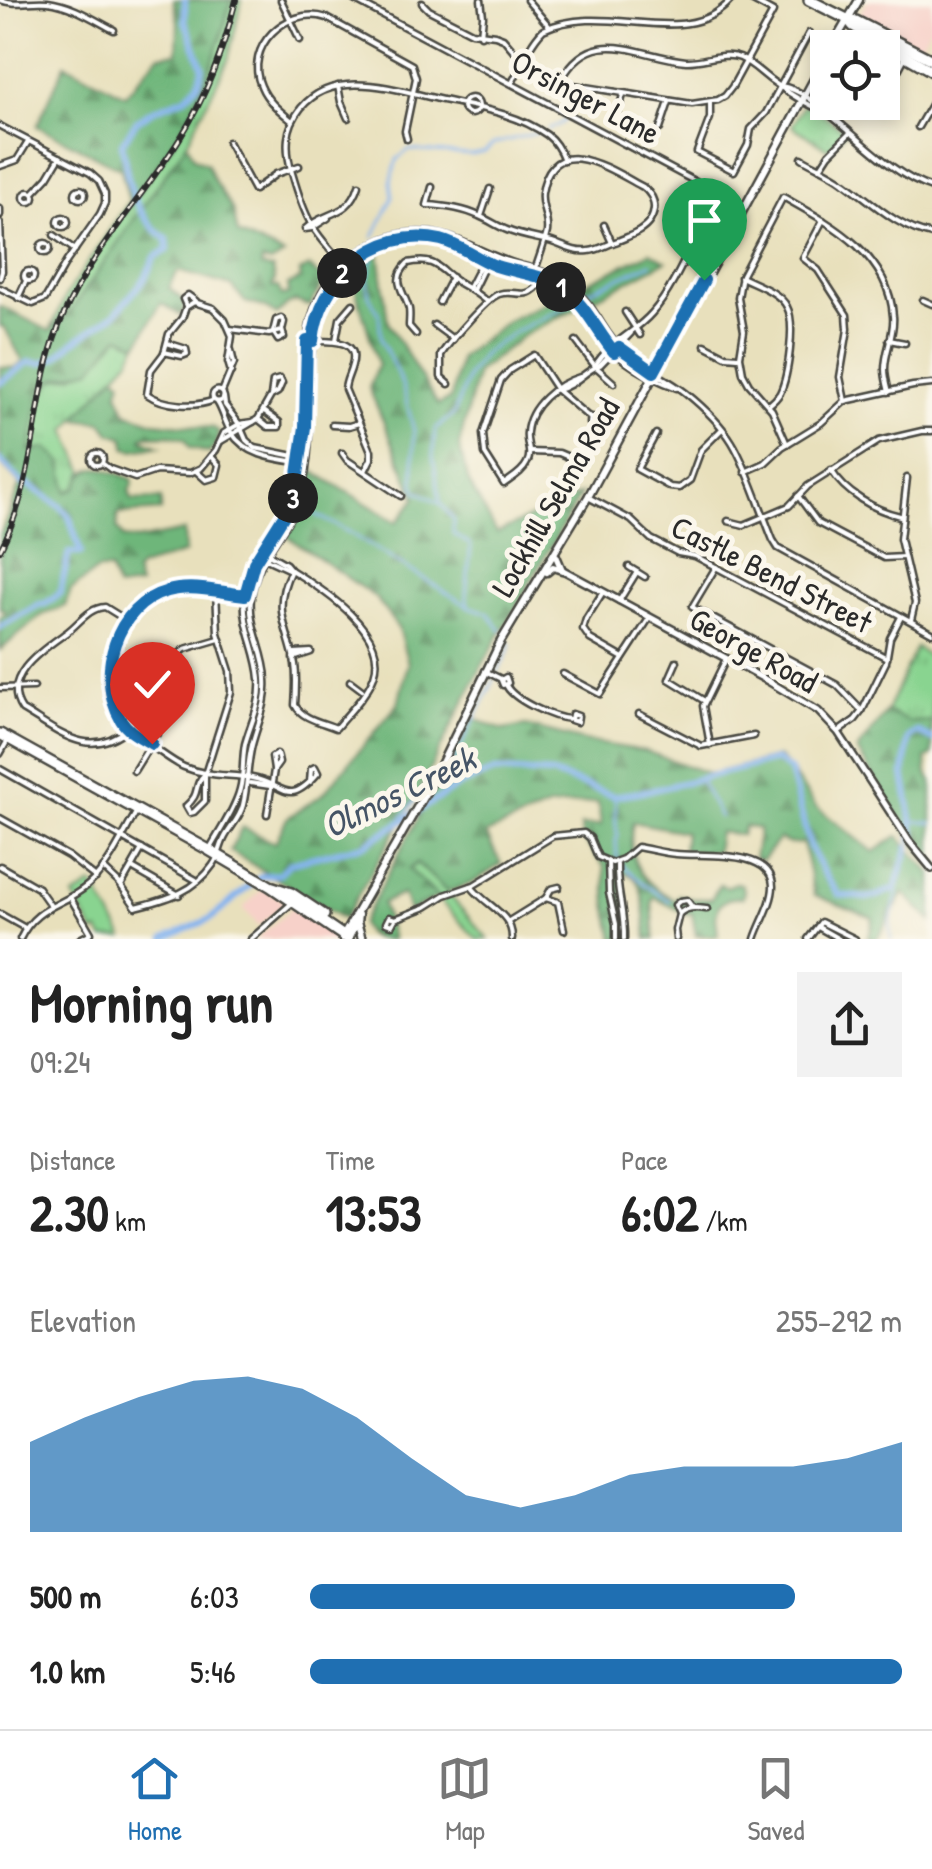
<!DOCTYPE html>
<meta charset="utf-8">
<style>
body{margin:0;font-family:"Patrick Hand",sans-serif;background:#f2f2f2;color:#222;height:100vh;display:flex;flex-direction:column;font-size:38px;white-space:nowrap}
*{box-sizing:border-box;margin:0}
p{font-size:32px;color:#767676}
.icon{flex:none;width:55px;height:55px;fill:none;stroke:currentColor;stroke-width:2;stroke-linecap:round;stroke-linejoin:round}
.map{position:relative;height:939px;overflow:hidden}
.side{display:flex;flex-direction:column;background:#fff;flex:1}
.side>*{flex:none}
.fabs{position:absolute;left:810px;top:30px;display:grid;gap:20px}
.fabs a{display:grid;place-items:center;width:90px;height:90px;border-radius:0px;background:#fff;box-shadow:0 5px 15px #0003;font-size:50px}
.pin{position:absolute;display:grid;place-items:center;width:85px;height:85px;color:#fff;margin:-102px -42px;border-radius:50% 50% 50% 0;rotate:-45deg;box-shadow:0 0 10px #0007}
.pin .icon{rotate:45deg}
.km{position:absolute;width:50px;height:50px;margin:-25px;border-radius:50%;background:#222;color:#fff;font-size:28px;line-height:50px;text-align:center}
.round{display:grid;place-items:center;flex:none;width:105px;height:105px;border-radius:0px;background:#f2f2f2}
.headline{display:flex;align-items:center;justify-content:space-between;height:170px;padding:0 30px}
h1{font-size:55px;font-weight:700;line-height:75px}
.figures{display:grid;grid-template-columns:repeat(3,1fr);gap:15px;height:170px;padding:10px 30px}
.figures div{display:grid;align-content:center}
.figures b{font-size:50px;font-weight:700}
.figures small{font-size:28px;font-weight:400}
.figures p{font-size:28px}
.chart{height:280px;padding:20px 30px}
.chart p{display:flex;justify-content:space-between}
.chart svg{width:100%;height:180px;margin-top:10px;fill:#1f6fb2;opacity:.7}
ul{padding:0 30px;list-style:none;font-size:32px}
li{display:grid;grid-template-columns:160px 120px 1fr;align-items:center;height:75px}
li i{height:25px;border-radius:12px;background:#1f6fb2}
.menu{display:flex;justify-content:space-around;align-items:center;height:140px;border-top:2px solid #e0e0e0;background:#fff;font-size:28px;color:#767676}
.menu a{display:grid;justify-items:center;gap:5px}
.menu .active{color:#1f6fb2}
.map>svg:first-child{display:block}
.built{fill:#f7d1c9}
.grass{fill:url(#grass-tufts);stroke:#5a805e;stroke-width:2.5}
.forest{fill:url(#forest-firs);stroke:#4c7052;stroke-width:2.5}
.garden{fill:#89d490;stroke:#5a805e;stroke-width:2.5}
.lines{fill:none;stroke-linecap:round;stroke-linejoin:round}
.stream{stroke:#83b3ef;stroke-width:2.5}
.river{stroke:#83b3ef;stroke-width:6}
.minor-casing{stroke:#474641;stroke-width:9}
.tertiary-casing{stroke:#474641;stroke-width:10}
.secondary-casing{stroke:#474641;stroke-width:11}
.primary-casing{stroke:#474641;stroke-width:14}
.minor{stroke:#fff;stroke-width:4}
.tertiary{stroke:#fff;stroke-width:5}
.secondary{stroke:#fff;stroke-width:6}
.primary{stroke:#fff;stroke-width:9}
.rail-casing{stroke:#2b2b2b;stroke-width:6}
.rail{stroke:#fbf7ec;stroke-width:2.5;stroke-dasharray:8;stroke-linecap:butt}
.route-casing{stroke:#fff;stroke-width:20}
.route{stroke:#1f6fb2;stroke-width:12}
.labels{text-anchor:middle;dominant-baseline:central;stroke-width:10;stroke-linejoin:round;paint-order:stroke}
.street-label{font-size:32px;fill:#2b2b2b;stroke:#fbf7ec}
.water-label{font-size:35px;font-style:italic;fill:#455466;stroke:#fbf7ec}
</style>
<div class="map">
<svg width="932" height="939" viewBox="0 0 932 939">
<defs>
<pattern id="grass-tufts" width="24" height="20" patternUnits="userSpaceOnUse" patternTransform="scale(2.5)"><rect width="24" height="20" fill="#89d490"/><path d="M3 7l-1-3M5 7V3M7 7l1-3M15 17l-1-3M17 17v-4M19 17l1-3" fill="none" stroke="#76b67c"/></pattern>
<pattern id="forest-firs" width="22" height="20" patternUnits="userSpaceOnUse" patternTransform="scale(2.5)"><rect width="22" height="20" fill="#6eb67a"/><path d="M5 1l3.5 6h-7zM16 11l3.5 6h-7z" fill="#5b9464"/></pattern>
</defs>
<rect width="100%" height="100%" fill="#fbf7ec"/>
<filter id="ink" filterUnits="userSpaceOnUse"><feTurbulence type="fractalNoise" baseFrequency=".01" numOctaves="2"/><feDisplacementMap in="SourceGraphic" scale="20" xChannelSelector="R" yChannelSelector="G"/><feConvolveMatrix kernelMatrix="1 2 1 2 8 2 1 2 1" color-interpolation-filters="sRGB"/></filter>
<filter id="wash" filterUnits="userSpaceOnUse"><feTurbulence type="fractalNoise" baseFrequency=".0048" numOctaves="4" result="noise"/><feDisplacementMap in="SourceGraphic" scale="40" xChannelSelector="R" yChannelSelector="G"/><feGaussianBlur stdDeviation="2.25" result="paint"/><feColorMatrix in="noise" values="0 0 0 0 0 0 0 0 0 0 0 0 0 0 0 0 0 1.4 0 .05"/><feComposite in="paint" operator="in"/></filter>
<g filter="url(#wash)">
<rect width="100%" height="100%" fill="#e8e0bc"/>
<!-- built -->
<g class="built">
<path d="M868,0H932V25L919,48L861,17L859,13Z"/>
<path d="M263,888L284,901V904L259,926L243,908Z"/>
<path d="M293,907L330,931L335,939H256Z"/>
</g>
<!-- grass -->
<g class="grass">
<path d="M231,0H242L228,60L187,143L70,312L50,331L66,295L129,201L131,204C153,172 177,140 195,105C212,71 222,36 231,0Z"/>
<path d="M804,104L823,114L846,132L828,149L792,126Z"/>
<path d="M119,336L138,344L129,360L66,430L85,472L82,475L76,488L67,492L29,452L39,392L55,379L75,375Z"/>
<path d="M916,647L932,659V721L909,722L887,711Z"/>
<path d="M417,863L436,880L488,939H477L408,868Z"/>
</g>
<!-- forest -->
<g class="forest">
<path d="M173,0H231C220,47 204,92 179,133C164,158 146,181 130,205L121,169L37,126L65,64L125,95L159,55L177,53L178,22Z"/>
<path d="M187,143L194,158L207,164L213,179L233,211L238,234L284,255L271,263L262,261L261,267L273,269L275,279L272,287H278L282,296L289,294L288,285L301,279L300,272L309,267L324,280L310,306L295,301L287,305L277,315L264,307L245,302L232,286L178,271L169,288L182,299L185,307L180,315L161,303L138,344L119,336L92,369L55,379L40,392L30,451L47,448L62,462L67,492L76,488C89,456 107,470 132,479L133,483L129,491L132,500L161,499V511L118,514L117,528L123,538L137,540L184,531L185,553L140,567L135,572L139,586L117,589L110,570H98L71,590L65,606L42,615L0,650V616L5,614L4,609H0V536L20,484L0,463V367L16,368L23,362L5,328L0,326V306L50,331L70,312Z"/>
<path d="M651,252L666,261L523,336L477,372L459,446L469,483L497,533L581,494L483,664L419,791L344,919L230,851L242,827L275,843L287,818L323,794L398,704L408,663L398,628L375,597L284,534L301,513L311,470L397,522L416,498L369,388L378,364L351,274L379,253L388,323L438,405L451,398L460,357L507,321Z"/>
<path d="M115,375L122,381L118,392L126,412L154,422L214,428L219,432L215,446L209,453L190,448L185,439L169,435L144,436L142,439L159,446L133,450L126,448L124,437L110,433L102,422L75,419Z"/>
<path d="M887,711L909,722L932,721V755L926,759L927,774L932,782V864L910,837L857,750Z"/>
<path d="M472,718L503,730L526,726L584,741L645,751L710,774L779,757L793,774L816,807L874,852L898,836L932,874V922L904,893L877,939H867L871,930L873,918L814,895L803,843L790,844L779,839L762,860L754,858L759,829L744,826L741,835L719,832L716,852L683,851L685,832L633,822C625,860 642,883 675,900L679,895L691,899H711L720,884L726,887L735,883L741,884L744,890L743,897L728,899L719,905L716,916L718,935L696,936L692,913L686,914L654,897L652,903L655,939H647C645,924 646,878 628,874C625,873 622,875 619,875L630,938L614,939L607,904L604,866L582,838L581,826L601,825L598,802L548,807L486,834L501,864L472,883L447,892L417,863L409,869L438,897L409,911L403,894L382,903L392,939C378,939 366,939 361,924Z"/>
</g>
<!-- garden -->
<path class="garden" d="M93,884L124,938L103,939L99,931L94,933L74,897Z"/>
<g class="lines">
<!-- stream -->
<g class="stream">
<path d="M548,129L559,125L567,118"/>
<path d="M373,238L393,197L391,182L397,159L409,150L471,155L485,152L493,144L537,133"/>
<path d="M373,258L367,283L369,296L379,314L381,339L402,384L414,431V485L417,491L440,503L453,519V534L471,545L466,594L468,606L488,613L501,631"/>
<path d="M587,292L652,263"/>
<path d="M440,501L433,456L435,429L454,414L468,375L484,353L516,331L571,304"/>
<path d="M315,514L350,533L468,606"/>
<path d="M498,672L511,645L508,642"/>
<path d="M699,779L720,817"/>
<path d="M435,781L448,772L494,680"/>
<path d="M614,796C618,810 613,820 618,835L616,840L617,859"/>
<path d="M913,821L932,823"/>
<path d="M399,822L425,788"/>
<path d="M621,864C637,878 651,891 670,901"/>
<path d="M891,939L890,926L897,893L896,888"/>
</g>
<!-- river -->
<g class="river">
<path d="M0,383L29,362L42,363L57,357L74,342L115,314L144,280L155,257L168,250L167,239C133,215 127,182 122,143L136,122L151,111L186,97L199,82L203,67L185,21V0"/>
<path d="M0,460L22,483L29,485L60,506L69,516L81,553H69L60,593L45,604H40L0,627"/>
<path d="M912,839L914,833L904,774L909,738L917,732L932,739"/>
<path d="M165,939L212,918L261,876L279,874L290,863L364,845L460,785L495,771L552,774L614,796L657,789L776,760L790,771L810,847L824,874L839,895L866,898L877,896L896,888L909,846"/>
</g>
</g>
</g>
<g filter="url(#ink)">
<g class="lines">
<!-- minor casing -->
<g class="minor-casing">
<g id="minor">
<path d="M0,0C16,6 31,0 48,2C72,5 93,19 114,30"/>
<path d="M281,0L300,40"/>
<path d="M354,0L743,207"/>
<path d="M481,0L483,16L481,35"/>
<path d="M527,0L549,26"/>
<path d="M422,3L429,10L472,32L495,35L503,38L520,58L573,85L692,104L718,100L725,96L732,87L773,12L751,0"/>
<path d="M561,80C593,23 636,56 686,61C704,62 724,51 740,58C753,64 761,73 772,81C788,93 807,105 826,112"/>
<path d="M512,83C521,66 529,44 543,30C608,0 685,52 731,0"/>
<path d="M338,86L341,102L348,118"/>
<path d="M781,86C802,90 818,105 835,119C863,142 897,177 932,188"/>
<circle cx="471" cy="106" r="8"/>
<path d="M883,99L904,59"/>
<path d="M710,102V118L697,152L734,171L748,145L751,129L766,113L809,33"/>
<path d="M619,109L623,95"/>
<path d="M826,112L831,102"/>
<path d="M292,121C280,111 267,101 261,86C244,48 285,5 327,18L412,65L416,78L405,131L407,139"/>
<path d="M0,126L90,173L99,181L105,194V203L100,214L67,261L45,299L33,304L0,288"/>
<path d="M918,127L932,103"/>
<path d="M660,129L669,102"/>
<path d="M228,142L254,190L276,174L299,166"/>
<path d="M802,158C815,166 831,172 844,182C871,201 897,228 932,235"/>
<path d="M0,166L17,160L28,142"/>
<path d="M820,168L829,154L849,134"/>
<path d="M432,187L427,205C445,206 462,208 479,216C489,220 497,226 507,230C521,236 537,238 552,242C564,246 575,253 589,251C599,250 608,244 618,241C629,236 643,232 650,221C658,207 654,196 643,187C611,170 552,129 542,193C540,207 549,218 547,232C544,245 539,258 535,270"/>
<circle cx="80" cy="194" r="5"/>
<circle cx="29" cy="197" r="5"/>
<path d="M33,193L48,177L60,157"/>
<path d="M0,209V215"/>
<path d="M481,216L490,189"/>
<circle cx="63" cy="222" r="5"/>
<path d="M328,218L312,228L305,229C325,210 349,218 359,185"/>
<path d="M823,220L803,258L818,270L847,315L848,329L840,377L845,401"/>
<path d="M0,223L2,271L0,278"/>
<path d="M604,225L612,243"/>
<path d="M54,235L75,250"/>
<circle cx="45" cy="248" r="5"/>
<path d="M344,264C311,230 305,218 292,173C285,149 285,128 301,108C334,67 396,90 438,99C474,107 517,113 547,135C555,141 560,150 564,160"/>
<circle cx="29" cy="276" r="5"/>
<path d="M741,277C755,284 780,292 787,307C796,323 788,377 780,393C777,398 774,401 769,405"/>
<path d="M469,287L484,258"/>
<path d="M473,290L490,255"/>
<path d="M18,298L26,281"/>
<path d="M923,300L932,304"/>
<path d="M439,302L452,277"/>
<path d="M186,306L183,299L188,295L196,301"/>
<path d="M625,312L640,335"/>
<path d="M281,318L284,322L282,330L284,337L278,340L273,332L276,320Z"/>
<path d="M434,325L453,339"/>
<path d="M230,329L269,334L282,331"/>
<path d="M416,334L409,326C409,321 410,315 409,309C404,290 390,281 408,263C437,257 438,269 459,283C470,289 478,294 487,302"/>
<path d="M336,340L340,319L353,304"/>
<path d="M889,340L905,343"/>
<path d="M311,341C328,341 360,338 352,365C350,374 346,379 345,389L371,451V459L365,471"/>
<path d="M576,341L595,366L614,383"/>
<path d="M705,345L726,356L738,357"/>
<path d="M164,352L182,356L187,354L186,349L167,343"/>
<path d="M595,366C608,343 635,333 652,313C673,290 691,245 706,217"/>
<path d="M580,377C556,384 529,406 527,432C525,443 533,452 527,463C523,472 512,478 504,484L485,454L483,434L501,380L510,370L534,355L557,390L590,418"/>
<path d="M449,384L441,377V355C449,342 487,298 499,294C516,289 523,301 538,286"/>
<path d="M557,390C575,386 584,371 600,365L631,333"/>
<circle cx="218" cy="396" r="5.5"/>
<path d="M222,392L234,363L231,350"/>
<path d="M224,397L225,405L239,424L246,440L255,448L304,458"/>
<path d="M214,400C195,408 164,406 147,394L151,370L164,353L169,334L182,318L186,307L194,302L213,308L225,320L232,336L228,362L231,372"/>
<path d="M217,402C223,411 225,423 231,432C247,457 277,459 304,463"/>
<path d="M591,417L597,418L595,424L590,423Z"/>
<path d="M258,419L268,427H279V422L264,411"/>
<path d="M332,425L349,426L359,423"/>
<path d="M656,434L637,469L670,487L679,488L690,480L701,450L722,429"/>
<path d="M221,441L258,419L271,396L278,392L282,383L280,379L273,381L271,396"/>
<path d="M787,444L772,410L749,384L743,373L740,356L744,331L738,298L742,275L783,197C831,224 889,254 893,316C895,333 885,351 885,369C885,377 887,384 889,392"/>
<path d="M530,452L559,453L573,459"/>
<circle cx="97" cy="459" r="6"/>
<path d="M342,453L347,460L401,496"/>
<path d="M102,463L110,469L135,478L156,471L190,473L201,468L216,450L224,433L239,424L253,422"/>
<path d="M831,470C845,493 874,510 900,516"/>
<path d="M196,471L206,480L216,477L219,465L211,456"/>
<path d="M745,472L765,463L782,447L821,423L845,401L913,386L932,384"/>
<path d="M907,478L900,539L915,603L911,620"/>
<path d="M798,496L818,523L884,558L904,557"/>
<path d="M588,497L631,520L651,539L678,553L695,556L887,658"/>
<path d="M728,521L744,525L789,506L808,486L879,441L922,431H932"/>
<path d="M267,553L286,564L291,570"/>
<path d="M262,557L290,570"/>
<path d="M629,567L645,577"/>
<path d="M716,567L692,607L837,685L862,711"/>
<path d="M291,570C322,589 390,632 374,676C367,695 349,712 336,728C322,722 302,719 295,705C296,692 297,678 295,664C288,626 271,610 291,570Z"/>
<path d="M603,592L586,619L583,629L590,639L623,658"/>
<path d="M246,595C222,592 195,584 170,590C121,602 102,655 115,700C117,708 118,715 122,722C128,730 174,763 184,767C208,777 228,774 252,778C285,784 287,809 318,773L315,767L311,769L310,782"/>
<path d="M619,601L637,572"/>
<path d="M126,620L105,607C88,608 79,624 66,633C42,650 0,677 22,710C58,731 89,761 128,728"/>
<path d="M293,658L311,652L294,653"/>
<path d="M677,661L669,679L703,700"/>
<path d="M170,662L185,649L219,639"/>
<path d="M485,671L501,679"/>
<path d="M563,674L600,694L650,617"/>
<path d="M506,677L508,683L503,685L501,680Z"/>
<path d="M350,681L362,690"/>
<path d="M506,685C513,700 553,718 570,719"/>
<path d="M0,688L34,687"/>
<path d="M572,714L578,716L577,722L571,720Z"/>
<path d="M639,714L701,746L754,736"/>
<path d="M838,732L855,720L862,711L886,662L890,638L901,617"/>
<path d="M710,745L703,706L726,659"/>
<path d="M0,754L8,740"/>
<path d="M0,769L196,880"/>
<path d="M134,771L165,721"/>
<path d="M205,774V801L194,812L190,813L186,806C202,793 192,786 205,774L231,692L230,671L218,633L216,591"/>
<path d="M250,783L270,786"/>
<path d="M267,814L274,770L279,763L277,754L272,757L274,770"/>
<path d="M0,818L68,856L96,878"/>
<path d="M209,850C219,832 235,809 240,789C244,775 242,759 245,744C251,722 262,703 260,679C258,650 242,626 245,597C250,552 284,529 296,489C319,411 278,310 354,256C368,246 384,237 401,234C450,225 479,255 523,266C554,273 579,287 596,315C604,327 611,341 623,351C642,368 666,377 686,393C702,406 721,424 732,442C748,468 761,511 773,540L778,548L932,633"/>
<path d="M608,862L609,893L616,924V939"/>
<path d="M617,865C616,890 625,914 624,939"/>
<path d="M0,866L38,888L50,905"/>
<path d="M103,868L119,883L136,907C166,899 194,893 213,865C219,857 220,846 225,837C231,826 240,818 243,805C248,785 247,764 252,745C258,722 268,703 266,679C265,651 248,626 251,598C255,555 292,529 302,489C323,410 283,302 368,254C388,243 410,236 433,239C457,241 473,258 495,265C523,275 548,275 571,296C585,308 592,323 603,338C620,363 648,377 677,388"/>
<path d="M132,868L179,895"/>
<path d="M122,884L142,849"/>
<path d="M471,886C485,906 513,913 512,939"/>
<path d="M70,897L91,933L80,939"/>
<path d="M546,898L551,889L559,887"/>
<path d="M0,914L25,928"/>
<path d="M679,914C687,906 697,908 707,909"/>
<path d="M389,917L395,919L392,925L386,923Z"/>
<path d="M395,919L426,907L445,895L474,885L553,836L584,833L590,838L598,857L612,863L623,859L637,847C650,849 663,853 676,854C702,857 772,848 773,886C773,903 760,923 755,939"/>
<path d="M509,921L546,898L558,902L564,930"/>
<path d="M818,927L839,939"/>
<path d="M20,939C36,905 62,907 88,885C110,866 122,836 137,811"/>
<path d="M251,939L292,903"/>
<path d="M676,939L675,930L679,914L675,905L680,901L687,900L693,908"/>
<path d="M808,939L821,922L855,939"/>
</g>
</g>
<!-- tertiary casing -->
<g class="tertiary-casing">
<path id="tertiary" d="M561,569L768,681L818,711L838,732L909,841L932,869"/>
</g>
<!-- secondary casing -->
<g class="secondary-casing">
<g id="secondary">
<path d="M831,48L859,0"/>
<path d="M547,572L553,567L562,570L556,556"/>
<path d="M357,922L362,939"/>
<path d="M342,938L437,773L501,641L588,497L828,53"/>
<path d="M348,939L357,922L358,915"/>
</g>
</g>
<!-- primary casing -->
<g class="primary-casing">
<g id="primary">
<path d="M809,0L847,19L856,21L932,60"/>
<path d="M849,21L853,26L932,71"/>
<path d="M0,734L209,850L270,886L348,939"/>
<path d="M273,887L291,893L324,915"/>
</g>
</g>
<!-- minor -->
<use href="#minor" class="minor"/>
<!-- tertiary -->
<use href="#tertiary" class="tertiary"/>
<!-- secondary -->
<use href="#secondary" class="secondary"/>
<!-- primary -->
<use href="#primary" class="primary"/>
<!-- rail casing -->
<g class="rail-casing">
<path id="rail" d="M0,550C41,473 30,390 64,314C93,249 145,195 182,135C208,93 224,48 236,0"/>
</g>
<!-- rail -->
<use href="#rail" class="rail"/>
</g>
</g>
<g class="lines" filter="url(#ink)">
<!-- route casing -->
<g class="route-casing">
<path id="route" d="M152,744C141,737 128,732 121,720C95,675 115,605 168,591C192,584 220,592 245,595L254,563L286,512L296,488L305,427L307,341H313C319,280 376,225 441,240C461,245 476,259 496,266C518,273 540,274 561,287C585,303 596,330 614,352L619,347L654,372L704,280"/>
</g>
<!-- route -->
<use href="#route" class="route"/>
</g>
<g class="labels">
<!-- street labels -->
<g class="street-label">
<text transform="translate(586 97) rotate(28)">Orsinger Lane</text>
<text transform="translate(555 497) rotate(-60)">Lockhill Selma Road</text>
<text transform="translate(772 574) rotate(27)">Castle Bend Street</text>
<text transform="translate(754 650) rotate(29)">George Road</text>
</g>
<!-- water labels -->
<g class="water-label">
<text transform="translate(399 792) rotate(-26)">Olmos Creek</text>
</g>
</g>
</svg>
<div class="fabs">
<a><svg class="icon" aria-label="locate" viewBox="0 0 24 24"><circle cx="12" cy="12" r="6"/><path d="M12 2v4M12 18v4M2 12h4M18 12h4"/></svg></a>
</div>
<div class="pin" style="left:704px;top:280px;background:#1e9e55"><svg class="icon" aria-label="arrive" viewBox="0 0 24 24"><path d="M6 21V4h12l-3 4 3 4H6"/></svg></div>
<div class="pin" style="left:152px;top:744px;background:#d93025"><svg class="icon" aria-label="check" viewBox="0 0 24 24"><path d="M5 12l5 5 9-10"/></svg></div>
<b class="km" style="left:561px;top:287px">1</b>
<b class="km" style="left:342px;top:273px">2</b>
<b class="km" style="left:293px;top:498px">3</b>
</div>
<section class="side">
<div class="headline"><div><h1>Morning run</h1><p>09:24</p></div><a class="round"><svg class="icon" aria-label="share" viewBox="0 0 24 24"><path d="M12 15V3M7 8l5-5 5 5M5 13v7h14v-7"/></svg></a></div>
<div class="figures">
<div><p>Distance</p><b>2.30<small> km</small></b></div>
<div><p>Time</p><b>13:53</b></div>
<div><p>Pace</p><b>6:02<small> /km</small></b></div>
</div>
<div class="chart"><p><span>Elevation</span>255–292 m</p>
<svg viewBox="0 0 160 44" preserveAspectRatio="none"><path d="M0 44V22L10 16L20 11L30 7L40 6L50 9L60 16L70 26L80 35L90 38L100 35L110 30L120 28L130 28L140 28L150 26L160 22V44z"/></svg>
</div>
<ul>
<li><b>500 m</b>6:03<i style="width:82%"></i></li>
<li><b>1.0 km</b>5:46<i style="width:100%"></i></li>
</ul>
</section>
<nav class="menu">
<a class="active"><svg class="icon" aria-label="home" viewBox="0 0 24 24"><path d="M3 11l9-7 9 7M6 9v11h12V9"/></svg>Home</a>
<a><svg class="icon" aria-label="map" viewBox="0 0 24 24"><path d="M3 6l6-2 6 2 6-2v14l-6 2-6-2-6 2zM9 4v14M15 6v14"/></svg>Map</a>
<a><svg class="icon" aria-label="saved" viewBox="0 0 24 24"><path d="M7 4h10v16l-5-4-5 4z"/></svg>Saved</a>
</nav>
